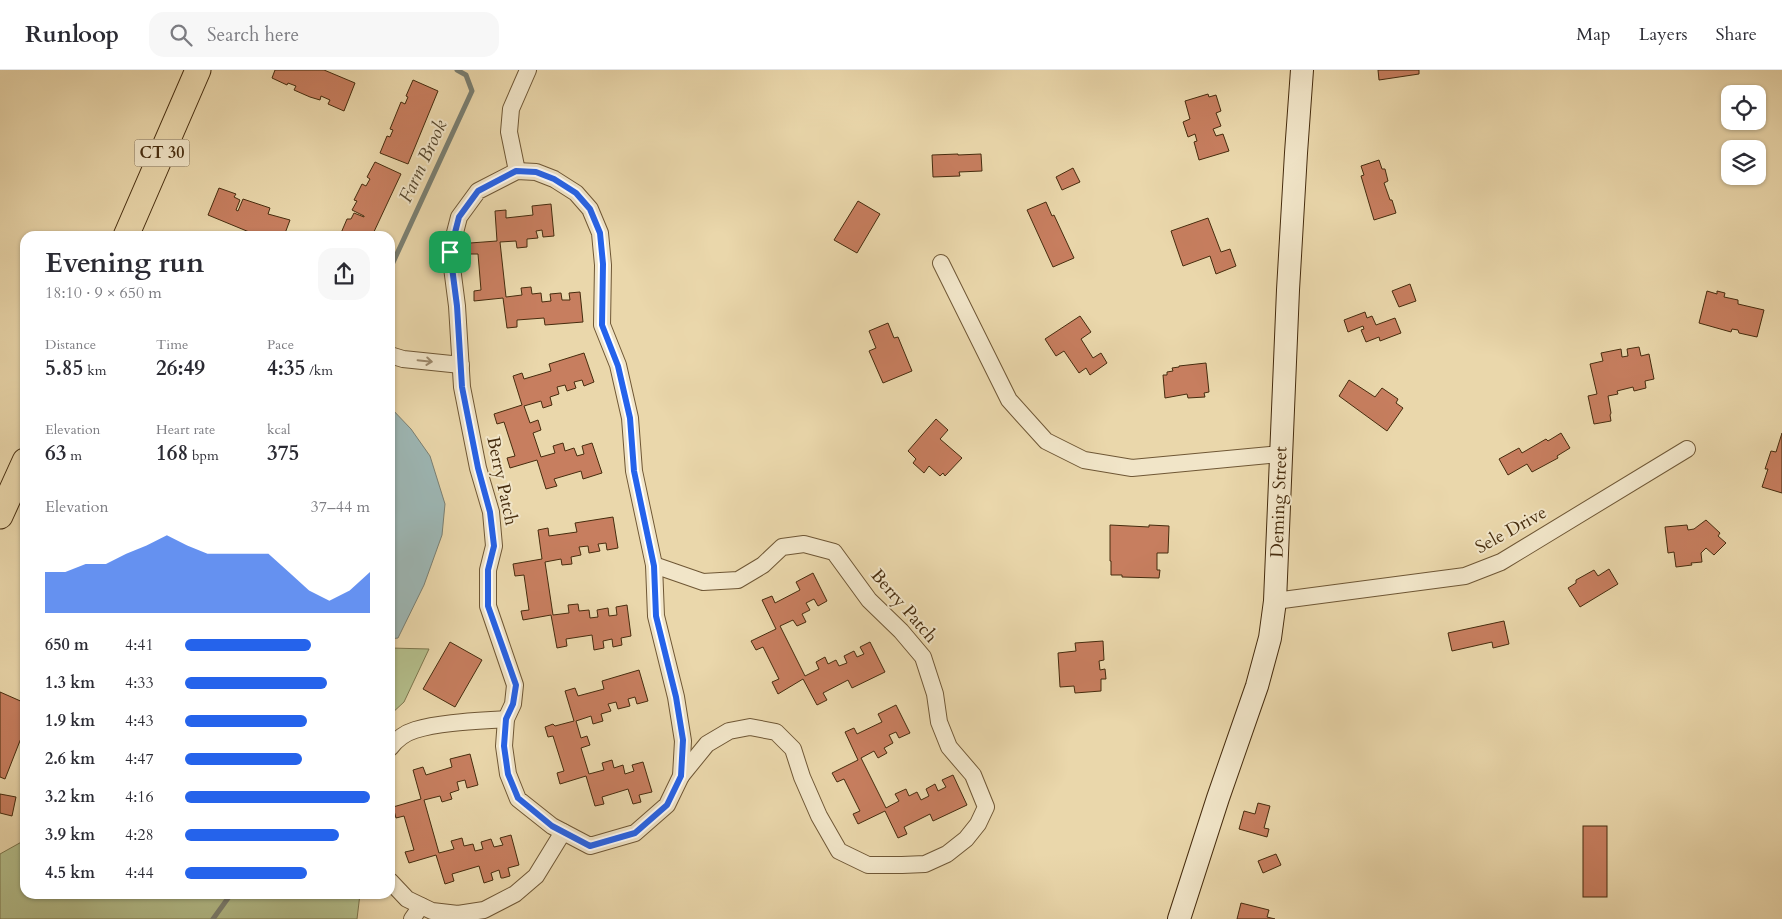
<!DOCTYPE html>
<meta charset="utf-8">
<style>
body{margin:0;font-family:Cardo,serif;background:#f7f7f7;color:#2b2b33;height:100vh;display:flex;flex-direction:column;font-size:19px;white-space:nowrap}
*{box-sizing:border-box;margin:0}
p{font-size:16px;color:#7c7c81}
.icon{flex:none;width:28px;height:28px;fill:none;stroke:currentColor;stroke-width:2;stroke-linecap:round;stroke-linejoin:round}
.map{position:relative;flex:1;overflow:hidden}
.panel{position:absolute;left:20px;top:161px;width:375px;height:668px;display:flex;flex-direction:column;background:#fff;border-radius:15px;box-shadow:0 1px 4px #0004}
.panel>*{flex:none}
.fabs{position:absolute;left:1721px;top:15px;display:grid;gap:10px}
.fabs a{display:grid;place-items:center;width:45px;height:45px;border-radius:10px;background:#fff;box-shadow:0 1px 4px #0004;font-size:25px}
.pin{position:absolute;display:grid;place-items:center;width:42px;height:42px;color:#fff;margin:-21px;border-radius:10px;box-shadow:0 2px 8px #0006}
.round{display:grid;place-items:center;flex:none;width:52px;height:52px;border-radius:15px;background:#f7f7f7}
.summary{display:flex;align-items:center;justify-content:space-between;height:85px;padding:0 25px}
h1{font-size:28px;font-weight:700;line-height:38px}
.figures{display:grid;grid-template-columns:repeat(3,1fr);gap:8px;height:85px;padding:5px 25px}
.figures div{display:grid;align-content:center}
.figures b{font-size:21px;font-weight:700}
.figures small{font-size:14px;font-weight:400}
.figures p{font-size:14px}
.chart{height:140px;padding:10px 25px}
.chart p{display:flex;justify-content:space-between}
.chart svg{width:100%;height:90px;margin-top:5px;fill:#2563eb;opacity:.7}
ul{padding:0 25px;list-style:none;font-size:16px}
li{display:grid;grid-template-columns:80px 60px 1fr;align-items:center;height:38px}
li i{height:12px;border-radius:6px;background:#2563eb}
header{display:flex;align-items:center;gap:30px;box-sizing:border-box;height:70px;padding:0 25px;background:#fff;border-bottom:1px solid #e1e1e2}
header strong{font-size:24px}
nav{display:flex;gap:28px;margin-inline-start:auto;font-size:18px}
.search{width:350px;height:45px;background:#f7f7f7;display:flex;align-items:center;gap:12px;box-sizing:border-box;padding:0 18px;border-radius:15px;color:#7c7c81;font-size:19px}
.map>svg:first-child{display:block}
.green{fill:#b4bf8c;stroke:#7d764d}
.water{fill:#9db7b5;stroke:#7a7f72}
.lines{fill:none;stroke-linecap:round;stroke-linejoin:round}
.stream{stroke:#7a7f72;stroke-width:5}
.building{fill:#c77e5f;stroke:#462c0e}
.street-casing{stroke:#6f5735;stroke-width:18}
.secondary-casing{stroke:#462c0e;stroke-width:24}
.primary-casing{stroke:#462c0e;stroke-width:27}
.street{stroke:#f1e5c8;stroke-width:16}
.secondary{stroke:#f1e5c8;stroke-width:22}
.primary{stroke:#ead7ab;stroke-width:25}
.oneway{stroke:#9c886b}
.route-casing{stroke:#fff;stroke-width:10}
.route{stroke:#2563eb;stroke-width:6}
.labels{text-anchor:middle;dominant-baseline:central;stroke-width:4;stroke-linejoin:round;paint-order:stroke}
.shield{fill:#f1e5c8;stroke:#796446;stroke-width:1}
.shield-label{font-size:16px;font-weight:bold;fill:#462c0e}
.street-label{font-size:18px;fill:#462c0e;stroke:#f1e5c8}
.water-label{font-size:19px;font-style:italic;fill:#57482f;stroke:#f1e5c8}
</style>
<header>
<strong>Runloop</strong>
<div class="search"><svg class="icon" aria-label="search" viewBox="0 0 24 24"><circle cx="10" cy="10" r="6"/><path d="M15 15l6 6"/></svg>Search here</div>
<nav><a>Map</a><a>Layers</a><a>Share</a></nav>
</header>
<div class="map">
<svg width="1782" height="849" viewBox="0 0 1782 849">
<rect width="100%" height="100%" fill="#ead7ab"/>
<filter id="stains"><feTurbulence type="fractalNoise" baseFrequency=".004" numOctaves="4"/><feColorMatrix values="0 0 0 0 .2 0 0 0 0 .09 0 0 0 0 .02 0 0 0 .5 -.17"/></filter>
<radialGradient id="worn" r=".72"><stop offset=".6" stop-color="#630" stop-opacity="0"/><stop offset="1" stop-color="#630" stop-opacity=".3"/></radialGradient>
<!-- green -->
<g class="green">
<path d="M390,578L429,579L404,632L390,645Z"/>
<path d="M25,770V824H360L357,849H0V784Z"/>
</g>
<!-- water -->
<path class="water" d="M390,337L411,359L430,386L445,434L442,465L424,515L398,568L390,569Z"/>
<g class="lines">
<!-- stream -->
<g class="stream">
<path d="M390,199L472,21L466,5L457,0"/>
<path d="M213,849L231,824"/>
</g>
</g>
<!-- building -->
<g class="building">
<path d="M275,0H324L355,13L344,41L328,34L330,30L321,26L320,30L310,27L294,20L296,16L288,13L287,15L272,8Z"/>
<path d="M1378,0H1419V4L1379,10Z"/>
<path d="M413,10L438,21L408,94L380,83L387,66L390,67L393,60L390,59L401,32L405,34L408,27L406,26Z"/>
<path d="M1208,24L1209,27L1216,25L1221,41L1216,43L1221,56L1213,59L1216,66L1223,64L1229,81L1199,90L1194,72L1197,71L1195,64L1188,67L1183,52L1190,49L1185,31Z"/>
<path d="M958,84V85L981,84L982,101L959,102L960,106L933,107L932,85Z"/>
<path d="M1379,90L1382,99H1385L1388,111L1384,113L1390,130H1392L1396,143L1374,150L1361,106L1364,105L1361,96Z"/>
<path d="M375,92L401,104L372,166H347L341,163L347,149H351L354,143L364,147V146L352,140L357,131L354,130L362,114L366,116L370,109L367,107Z"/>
<path d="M1073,98L1080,112L1062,120L1056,107Z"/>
<path d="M219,118L236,124L234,127L240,130L236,140L238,141L243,129L270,138L268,144L290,150L284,166H254V164L208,145Z"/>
<path d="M858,131L880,144L857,183L834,170Z"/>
<path d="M1046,132L1052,146L1054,145L1074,188L1053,197L1027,140Z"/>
<path d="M551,134L554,166L543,167L542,160L536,161L538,168L527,169V177L517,178L516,171L500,172L506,227L522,225L521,218L531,217L532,224L541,223L542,232L551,231L550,224L561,223L562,230H570L569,223L580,222L583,252L545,255L544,248L517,250V257L507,258L503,228L474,231V221L481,220L478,184H470V173L497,171L495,141L506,140V148L533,145L532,136Z"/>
<path d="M1208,148L1221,182L1230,179L1236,196L1216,204L1210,186L1183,196L1171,161Z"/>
<path d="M1410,214L1416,231L1399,237L1392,221Z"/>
<path d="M1707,221L1717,224V221L1725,223L1724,227L1738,230V234L1764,240L1757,267L1739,263L1738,260L1732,259L1731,262L1699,253Z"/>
<path d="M1365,242L1367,248L1372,246L1376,255L1395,248L1401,263L1380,271L1379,267L1366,272L1361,260L1364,259L1363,256L1348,262L1344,250Z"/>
<path d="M1080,246L1091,262L1081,269L1093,288L1101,283L1107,293L1090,305L1086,298L1079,303L1064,281L1056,286L1045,269Z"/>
<path d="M888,253L894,268L898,267L912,301L883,313L869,281L876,278L869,261Z"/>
<path d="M1639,277L1641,286L1649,284L1654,309L1645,311L1646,318L1634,321L1633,317L1617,321L1618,324L1608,326L1611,343L1610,345L1611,351L1594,354L1588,326L1597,324L1590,294L1603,291L1601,283L1621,279L1622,287L1628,286L1627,279Z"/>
<path d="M584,283L594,312L584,316L582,310L574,312L576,318L567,321L565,315L557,317L559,324L550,327L552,335L543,338L541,331L524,336L530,353L538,350L541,360L533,363L541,387L555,383L553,376L563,373L565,381L574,378L577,386L584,384L582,376L592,373L602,403L583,409L581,401L554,409L557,416L546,419L537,390L510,398L507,388L515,386L504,352L497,354L494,344L522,335L513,306L522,303L524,309L551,301L549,294Z"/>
<path d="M1206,293L1209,322L1204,323L1205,327L1188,328L1187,324L1165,328L1163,305H1167V302L1173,301L1172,298L1179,297V296Z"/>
<path d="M1349,310L1375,327L1382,318L1398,329L1396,333L1403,338L1387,361L1339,326Z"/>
<path d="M936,349L948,360L940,369L962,388L945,406L943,403L940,406L929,396L924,403L913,393L916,389L908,381Z"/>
<path d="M1561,363L1570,378L1557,386L1558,388L1532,402L1527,394L1508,405L1499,389L1519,378L1522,383L1546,369L1548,371Z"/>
<path d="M1782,363V423L1762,417L1768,399H1765L1771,381L1776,382Z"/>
<path d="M613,447L618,478L607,480L606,473L598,474L600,481L589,483L588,476L579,477L581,485L571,487L572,494L562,495L561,489L545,492L553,545L569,543L568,535L578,534L579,541L589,540L590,548L598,547L597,540L608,538L609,546L617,545L616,537L627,535L631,566L621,568L622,575L613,577L612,569L603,571L604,578L594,580L592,565L566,569L567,576L557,578L551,545L523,550L521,541L529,540L524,505L515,506L513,494L542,489L538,460L548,458L549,466L577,462L575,453Z"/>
<path d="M1706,450L1720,463L1718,466L1726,473L1714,485L1706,478L1701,483L1702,492L1691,493L1692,495L1676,497L1674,482L1668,483L1665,457L1687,455L1688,460L1694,459Z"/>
<path d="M1110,455L1149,457V455L1169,456L1168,483H1157V500H1160L1159,508L1122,507V505H1111V491H1110Z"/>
<path d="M1609,499L1618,514L1580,537L1568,518L1576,513V510L1594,500L1598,506Z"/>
<path d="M813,503L827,531L818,536L814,529L806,533L810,540L802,544L806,552L797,556L793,550L780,556L805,606L819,599L816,592L825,587L828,594L836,590L839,596L847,593L844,586L854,581L857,587L864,584L860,577L870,572L885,602L852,618L848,610L823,623L827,630L817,635L803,609L778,624L772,612L779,609L763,577L756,580L751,571L776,559L762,530L772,526L775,533L800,520L796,512Z"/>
<path d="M1504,551L1509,574L1493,578L1492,572L1452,581L1448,563Z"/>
<path d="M1103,571L1104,590L1099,591L1100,600L1105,599L1106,609H1101V621L1075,623L1074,616L1060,617L1058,583L1076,581L1075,573Z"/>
<path d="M450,572L482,590L455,637L423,619Z"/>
<path d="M639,600L648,631L637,634L635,627L628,629L630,636L618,639L616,632L608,634L611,641L601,644L603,651L593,654L591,646L576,651L581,668L587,666L590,675L581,678L589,704L604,700L602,693L612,690L614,698L623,695L625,704L634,701L632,695L643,692L652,722L639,725L641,732L633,734L628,719L602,727L604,734L595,736L586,706L560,714L557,703L564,701L553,666L548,667L545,657L553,654L555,656L574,651L565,621L575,618L578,626L604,619L602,611Z"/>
<path d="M0,622L25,633V658L5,709L0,707Z"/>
<path d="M896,635L910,663L899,668L896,662L889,665L893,673L884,678L887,683L878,688L874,681L861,688L886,738L899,731L895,724L906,719L909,726L917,722L921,730L929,726L926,719L935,714L938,721L946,717L942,710L953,705L967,735L933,751L930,744L904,757L907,764L898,768L885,741L858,754L853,744L860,741L844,709L837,712L832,703L858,690L845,662L854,658L857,664L882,652L878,644Z"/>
<path d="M470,684L478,715L467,718L465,710L457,712L459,720L450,723L452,729L442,732L440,726L424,730L439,783L454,779L451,771L462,768L464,776L473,774L475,781L483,779L481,772L491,769L494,777L503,775L500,768L511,765L519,795L508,798L510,806L503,808H501L499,800L491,803L493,810L484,813L479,796L452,804L454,811L445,814L436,785L409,793L405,782L414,780L404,746L396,748L393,737L421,729L413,700L423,697L426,705L452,697L450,689Z"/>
<path d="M0,724L16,727L12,746L0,743Z"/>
<path d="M1258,733L1270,736L1264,758L1269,759L1267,767L1239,759L1244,741L1255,744Z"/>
<rect x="1583" y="756" width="24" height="71"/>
<path d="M1276,784L1281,795L1263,803L1258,791Z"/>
<path d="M1241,833L1269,840L1267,847L1275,849H1237Z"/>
</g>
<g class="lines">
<!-- street casing -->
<g class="street-casing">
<g id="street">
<path d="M517,101L536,102L554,109L576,123L590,139L600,163L603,195L602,255L618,295L630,348L634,401L654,495L656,546L676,627L683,671L681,706L667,735L635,763L590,776L552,756L518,729L508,704L504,676L506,649L513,634L515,615L488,536V500L494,476L491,442L478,398L462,317L457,236L450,182L459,147L478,121Z"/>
<path d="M517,101L509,62L511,39L528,0"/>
<path d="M941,193L1009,330L1046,371L1084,390L1132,398L1280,384"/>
<path d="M390,285L403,289L461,295"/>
<path d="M654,495L703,512L738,510L763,495L782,477L804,474L834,482L869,530L901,561L923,587L935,624L939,652L949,677L973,705L986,737L978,754L966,769L947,784L925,794L902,795H868L839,781L819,746L802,707L793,679L776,662L750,657L729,661L707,674L681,706"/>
<path d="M1275,531L1465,506L1501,492L1687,379"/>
<path d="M390,678C396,670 405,663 415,660C441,652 478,651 506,649"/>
<path d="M390,811L407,829L432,841L458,844L484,840L515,824L536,806L563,762"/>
<path d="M412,849L421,836"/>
</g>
</g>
<!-- secondary casing -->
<g class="secondary-casing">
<path id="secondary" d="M1179,849L1218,728L1257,616L1270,568L1275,531L1288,220L1296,83L1302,0"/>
</g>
<!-- primary casing -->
<g class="primary-casing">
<g id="primary">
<path d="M126,166L198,0"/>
<path d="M0,446L25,391"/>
</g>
</g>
<!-- street -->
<use href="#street" class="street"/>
<!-- secondary -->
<use href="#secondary" class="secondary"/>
<!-- primary -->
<use href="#primary" class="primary"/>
</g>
<!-- one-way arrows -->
<defs><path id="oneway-shaft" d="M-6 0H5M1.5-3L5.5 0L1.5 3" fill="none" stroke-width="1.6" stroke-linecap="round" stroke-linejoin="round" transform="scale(1.25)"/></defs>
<use class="oneway" href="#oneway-shaft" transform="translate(425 291) rotate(6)"/>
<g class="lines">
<!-- route casing -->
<g class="route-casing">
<path id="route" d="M516,101L536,102L554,109L576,123L590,139L600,163L603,194L602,255L618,296L630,348L634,401L654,496L656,546L676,627L683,670L681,706L667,735L635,763L590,776L552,756L518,728L508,704L504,676L506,649L513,634L516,615L488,536V500L494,476L490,442L478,398L462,317L457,236L450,182L459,147L478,121Z"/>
</g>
<!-- route -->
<use href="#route" class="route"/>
</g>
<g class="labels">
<!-- shield labels -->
<rect class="shield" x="134.5" y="69.5" width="55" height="27" rx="4"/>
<g class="shield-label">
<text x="162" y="83">CT 30</text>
</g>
<!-- street labels -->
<g class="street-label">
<text transform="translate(502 411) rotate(78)">Berry Patch</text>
<text transform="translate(1279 432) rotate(-88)">Deming Street</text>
<text transform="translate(1511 460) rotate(-29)">Sele Drive</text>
<text transform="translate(904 536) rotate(49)">Berry Patch</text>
</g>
<!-- water labels -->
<g class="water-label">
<text transform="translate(423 91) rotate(-65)">Farm Brook</text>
</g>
</g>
<rect width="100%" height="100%" filter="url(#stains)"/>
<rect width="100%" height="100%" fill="url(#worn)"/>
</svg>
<div class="fabs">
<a><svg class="icon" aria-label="locate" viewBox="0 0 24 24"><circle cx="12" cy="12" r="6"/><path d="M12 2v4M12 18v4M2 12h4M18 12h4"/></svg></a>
<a><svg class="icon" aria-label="layers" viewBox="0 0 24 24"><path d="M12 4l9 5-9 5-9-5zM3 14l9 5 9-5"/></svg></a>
</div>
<div class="pin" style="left:450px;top:182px;background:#1e9e55"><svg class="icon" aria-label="arrive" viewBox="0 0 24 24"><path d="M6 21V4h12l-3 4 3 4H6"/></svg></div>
<section class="panel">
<div class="summary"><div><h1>Evening run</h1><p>18:10 · 9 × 650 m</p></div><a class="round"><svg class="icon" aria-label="share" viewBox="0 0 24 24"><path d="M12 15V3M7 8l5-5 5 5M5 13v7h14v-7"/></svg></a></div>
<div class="figures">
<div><p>Distance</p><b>5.85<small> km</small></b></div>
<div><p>Time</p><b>26:49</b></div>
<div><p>Pace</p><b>4:35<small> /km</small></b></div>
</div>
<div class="figures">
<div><p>Elevation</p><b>63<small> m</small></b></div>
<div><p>Heart rate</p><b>168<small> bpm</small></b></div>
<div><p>kcal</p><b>375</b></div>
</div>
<div class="chart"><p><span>Elevation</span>37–44 m</p>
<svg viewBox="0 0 160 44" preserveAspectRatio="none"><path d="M0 44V24L10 24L20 20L30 20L40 15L50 11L60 6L70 11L80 15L90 15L100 15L110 15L120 24L130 33L140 38L150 33L160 24V44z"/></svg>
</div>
<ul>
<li><b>650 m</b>4:41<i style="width:68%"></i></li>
<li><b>1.3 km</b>4:33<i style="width:77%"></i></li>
<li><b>1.9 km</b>4:43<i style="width:66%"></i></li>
<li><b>2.6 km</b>4:47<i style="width:63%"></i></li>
<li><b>3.2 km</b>4:16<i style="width:100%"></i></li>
<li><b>3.9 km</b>4:28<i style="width:83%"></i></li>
<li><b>4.5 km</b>4:44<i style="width:66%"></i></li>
</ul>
</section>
</div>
